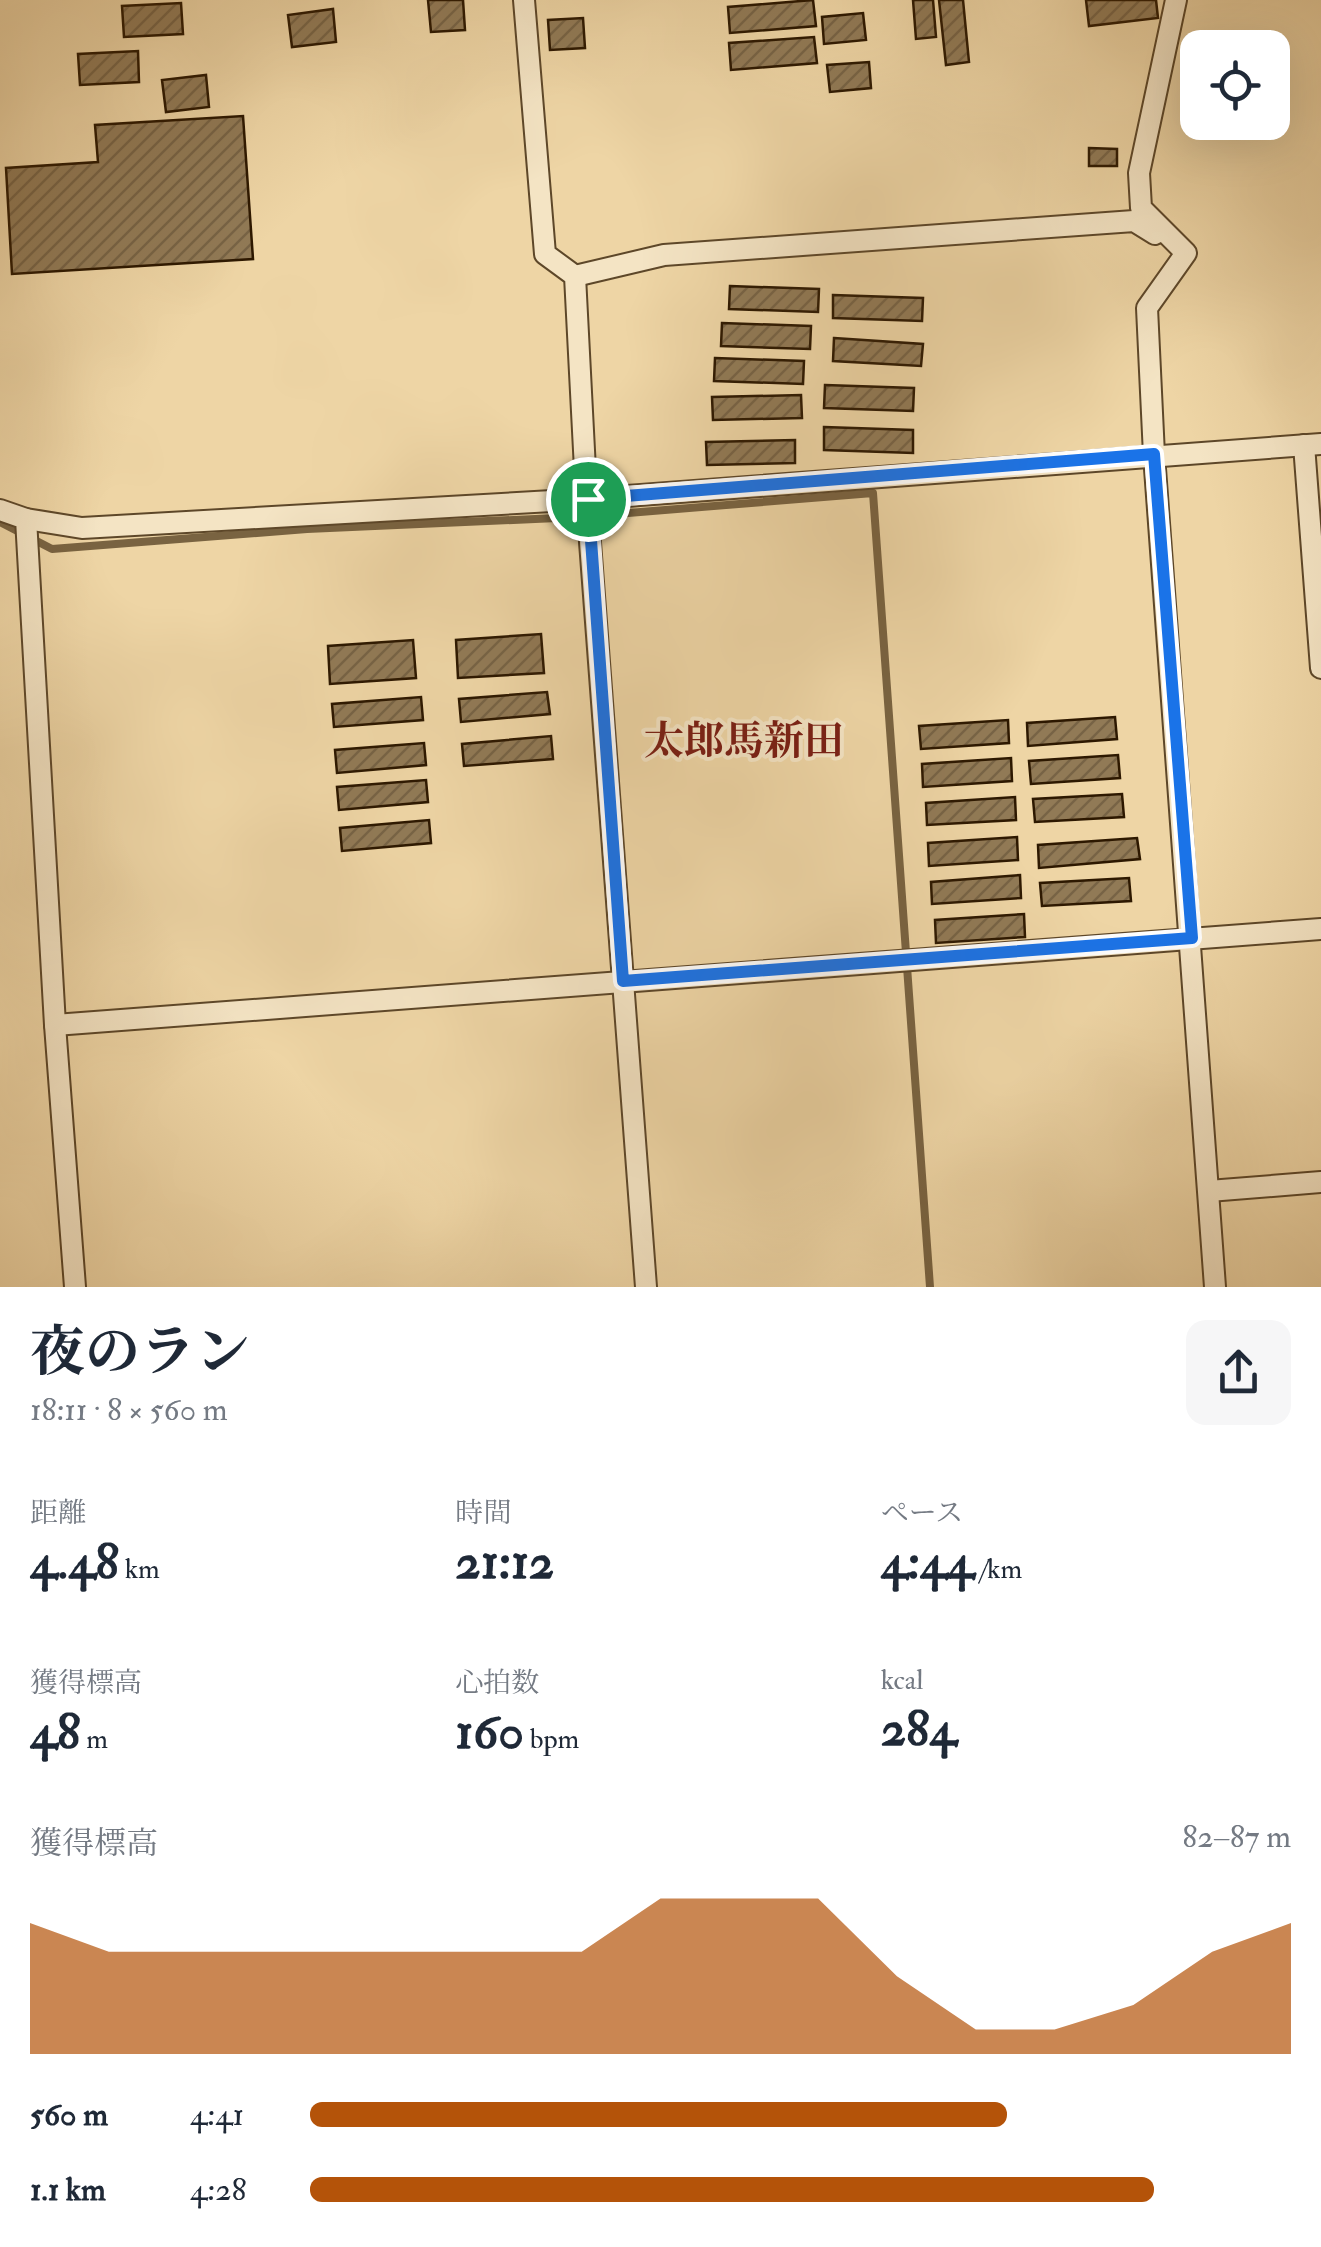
<!DOCTYPE html>
<html lang="ja">
<meta charset="utf-8">
<style>
body{margin:0;font-family:"IM FELL Double Pica","Noto Serif JP",serif;background:#f6f6f7;color:#1f2937;height:100vh;display:flex;flex-direction:column;font-size:38px;white-space:nowrap}
*{box-sizing:border-box;margin:0}
p{font-size:32px;color:#747a83}
.icon{flex:none;width:55px;height:55px;fill:none;stroke:currentColor;stroke-width:2;stroke-linecap:round;stroke-linejoin:round}
.map{position:relative;height:1287px;overflow:hidden}
.side{display:flex;flex-direction:column;background:#fff;flex:1}
.side>*{flex:none}
.tools{position:absolute;left:1180px;top:30px;display:grid;gap:20px}
.tools a{display:grid;place-items:center;width:110px;height:110px;border-radius:20px;background:#fff;box-shadow:0 10px 40px #0002;font-size:50px}
.pin{position:absolute;display:grid;place-items:center;width:85px;height:85px;color:#fff;margin:-42px;border:5px solid #fff;border-radius:50%;box-shadow:0 2px 10px #0007}
.round{display:grid;place-items:center;flex:none;width:105px;height:105px;border-radius:20px;background:#f6f6f7}
.headline{display:flex;align-items:center;justify-content:space-between;height:170px;padding:0 30px}
h1{font-size:55px;font-weight:700;line-height:75px}
.stats{display:grid;grid-template-columns:repeat(3,1fr);gap:15px;height:170px;padding:10px 30px}
.stats div{display:grid;align-content:center}
.stats b{font-size:50px;font-weight:700}
.stats small{font-size:28px;font-weight:400}
.stats p{font-size:28px}
.chart{height:280px;padding:20px 30px}
.chart p{display:flex;justify-content:space-between}
.chart svg{width:100%;height:180px;margin-top:10px;fill:#b45309;opacity:.7}
ul{padding:0 30px;list-style:none;font-size:32px}
li{display:grid;grid-template-columns:160px 120px 1fr;align-items:center;height:75px}
li i{height:25px;border-radius:12px;background:#b45309}
.map>svg:first-child{display:block}
.lines{fill:none;stroke-linecap:round;stroke-linejoin:round}
.stream{stroke:#796341;stroke-width:8}
.building{fill:url(#building-hatch);stroke:#2d1800;stroke-width:2.5}
.street-casing{stroke:#5d4729;stroke-width:24}
.street{stroke:#f4e4c4;stroke-width:20}
.route-casing{stroke:#fff;stroke-width:20}
.route{stroke:#1a73e8;stroke-width:12}
.labels{text-anchor:middle;dominant-baseline:central;stroke-width:8;stroke-linejoin:round;paint-order:stroke}
.quarter-label{font-size:40px;font-weight:bold;fill:#7a1f14;stroke:#f4e4c4}
</style>
<div class="map">
<svg width="1321" height="1287" viewBox="0 0 1321 1287">
<defs>
<pattern id="building-hatch" width="6" height="6" patternUnits="userSpaceOnUse" patternTransform="scale(2.5)"><rect width="6" height="6" fill="#917a56"/><path d="M-1 1l2-2M0 6l6-6M5 7l2-2" fill="none" stroke="#776345"/></pattern>
</defs>
<rect width="100%" height="100%" fill="#eed5a5"/>
<filter id="stains"><feTurbulence type="fractalNoise" baseFrequency=".002" numOctaves="4"/><feColorMatrix values="0 0 0 0 .2 0 0 0 0 .09 0 0 0 0 .02 0 0 0 .5 -.17"/></filter>
<radialGradient id="worn" r=".72"><stop offset=".6" stop-color="#630" stop-opacity="0"/><stop offset="1" stop-color="#630" stop-opacity=".3"/></radialGradient>
<g class="lines">
<!-- stream -->
<path class="stream" d="M0,522L52,549L307,529L579,517L873,493L930,1287"/>
</g>
<!-- building -->
<g class="building">
<path d="M428,0H463L465,30L431,32Z"/>
<path d="M813,0L816,26L730,33L728,7Z"/>
<path d="M913,0H933L936,37L916,39Z"/>
<path d="M939,0H963L969,62L946,65Z"/>
<path d="M1086,0H1156L1158,18L1089,26Z"/>
<path d="M181,3L183,34L124,37L122,6Z"/>
<path d="M333,9L336,42L292,47L288,15Z"/>
<path d="M863,13L866,40L824,44L822,17Z"/>
<path d="M583,18L585,48L550,50L548,20Z"/>
<path d="M814,37L817,63L731,70L729,43Z"/>
<path d="M138,51L139,82L80,85L78,54Z"/>
<path d="M869,62L871,88L830,92L827,65Z"/>
<path d="M206,75L209,107L166,112L162,80Z"/>
<path d="M243,116L253,259L12,274L6,168L98,162L95,125Z"/>
<path d="M1089,148L1117,149V166H1089Z"/>
<path d="M730,286L819,289L818,312L729,309Z"/>
<path d="M833,295L923,298L922,321L833,318Z"/>
<path d="M722,323L811,326L810,349L721,346Z"/>
<path d="M834,338L923,344L921,366L833,361Z"/>
<path d="M715,358L804,361L803,384L714,381Z"/>
<path d="M825,385L914,388L913,411L824,408Z"/>
<path d="M801,395L802,418L713,420L712,397Z"/>
<path d="M824,427L913,430V453L824,450Z"/>
<path d="M795,440V463L707,465L706,442Z"/>
<path d="M541,634L544,673L458,678L456,640Z"/>
<path d="M413,640L416,678L330,684L328,646Z"/>
<path d="M547,692L550,714L461,722L459,699Z"/>
<path d="M421,697L423,720L334,727L332,704Z"/>
<path d="M1115,717L1117,739L1028,746L1027,723Z"/>
<path d="M1008,720L1009,743L921,749L919,726Z"/>
<path d="M551,736L553,759L464,766L462,744Z"/>
<path d="M424,743L426,765L337,773L335,750Z"/>
<path d="M1118,755L1120,778L1031,784L1029,761Z"/>
<path d="M1011,758L1012,781L923,787L922,764Z"/>
<path d="M426,780L428,802L339,810L337,787Z"/>
<path d="M1122,794L1124,817L1035,822L1033,799Z"/>
<path d="M1015,797L1016,820L927,825L926,803Z"/>
<path d="M429,820L431,843L342,851L340,828Z"/>
<path d="M1017,837L1018,860L929,866L928,843Z"/>
<path d="M1137,838L1140,859L1039,868L1038,845Z"/>
<path d="M1020,875L1021,898L932,904L931,882Z"/>
<path d="M1129,878L1131,901L1042,906L1040,883Z"/>
<path d="M1024,914L1025,937L936,943L935,920Z"/>
</g>
<g class="lines">
<!-- street casing -->
<g class="street-casing">
<g id="street">
<path d="M524,0L545,254L575,276L586,489L646,1287"/>
<path d="M1176,0L1139,173L1141,208L1186,253L1147,308L1154,455L1215,1287"/>
<path d="M575,276L664,255L1134,221L1155,234"/>
<path d="M1304,445L1321,668"/>
<path d="M0,510L26,519L55,1025L75,1287"/>
<path d="M26,519L82,528L587,499L1321,444"/>
<path d="M55,1025L1321,929"/>
<path d="M1209,1191L1321,1182"/>
</g>
</g>
<!-- street -->
<use href="#street" class="street"/>
</g>
<g class="lines">
<!-- route casing -->
<g class="route-casing">
<path id="route" d="M1154,454L1192,938L623,981L588,499Z"/>
</g>
<!-- route -->
<use href="#route" class="route"/>
</g>
<g class="labels">
<!-- quarter labels -->
<g class="quarter-label">
<text x="744" y="741">太郎馬新田</text>
</g>
</g>
<rect width="100%" height="100%" filter="url(#stains)"/>
<rect width="100%" height="100%" fill="url(#worn)"/>
</svg>
<div class="tools">
<a><svg class="icon" aria-label="locate" viewBox="0 0 24 24"><circle cx="12" cy="12" r="6"/><path d="M12 2v4M12 18v4M2 12h4M18 12h4"/></svg></a>
</div>
<div class="pin" style="left:588px;top:499px;background:#1e9e55"><svg class="icon" aria-label="arrive" viewBox="0 0 24 24"><path d="M6 21V4h12l-3 4 3 4H6"/></svg></div>
</div>
<section class="side">
<div class="headline"><div><h1>夜のラン</h1><p>18:11 · 8 × 560 m</p></div><a class="round"><svg class="icon" aria-label="share" viewBox="0 0 24 24"><path d="M12 15V3M7 8l5-5 5 5M5 13v7h14v-7"/></svg></a></div>
<div class="stats">
<div><p>距離</p><b>4.48<small> km</small></b></div>
<div><p>時間</p><b>21:12</b></div>
<div><p>ペース</p><b>4:44<small> /km</small></b></div>
</div>
<div class="stats">
<div><p>獲得標高</p><b>48<small> m</small></b></div>
<div><p>心拍数</p><b>160<small> bpm</small></b></div>
<div><p>kcal</p><b>284</b></div>
</div>
<div class="chart"><p><span>獲得標高</span>82–87 m</p>
<svg viewBox="0 0 160 44" preserveAspectRatio="none"><path d="M0 44V12L10 19L20 19L30 19L40 19L50 19L60 19L70 19L80 6L90 6L100 6L110 25L120 38L130 38L140 32L150 19L160 12V44z"/></svg>
</div>
<ul>
<li><b>560 m</b>4:41<i style="width:71%"></i></li>
<li><b>1.1 km</b>4:28<i style="width:86%"></i></li>
</ul>
</section>
